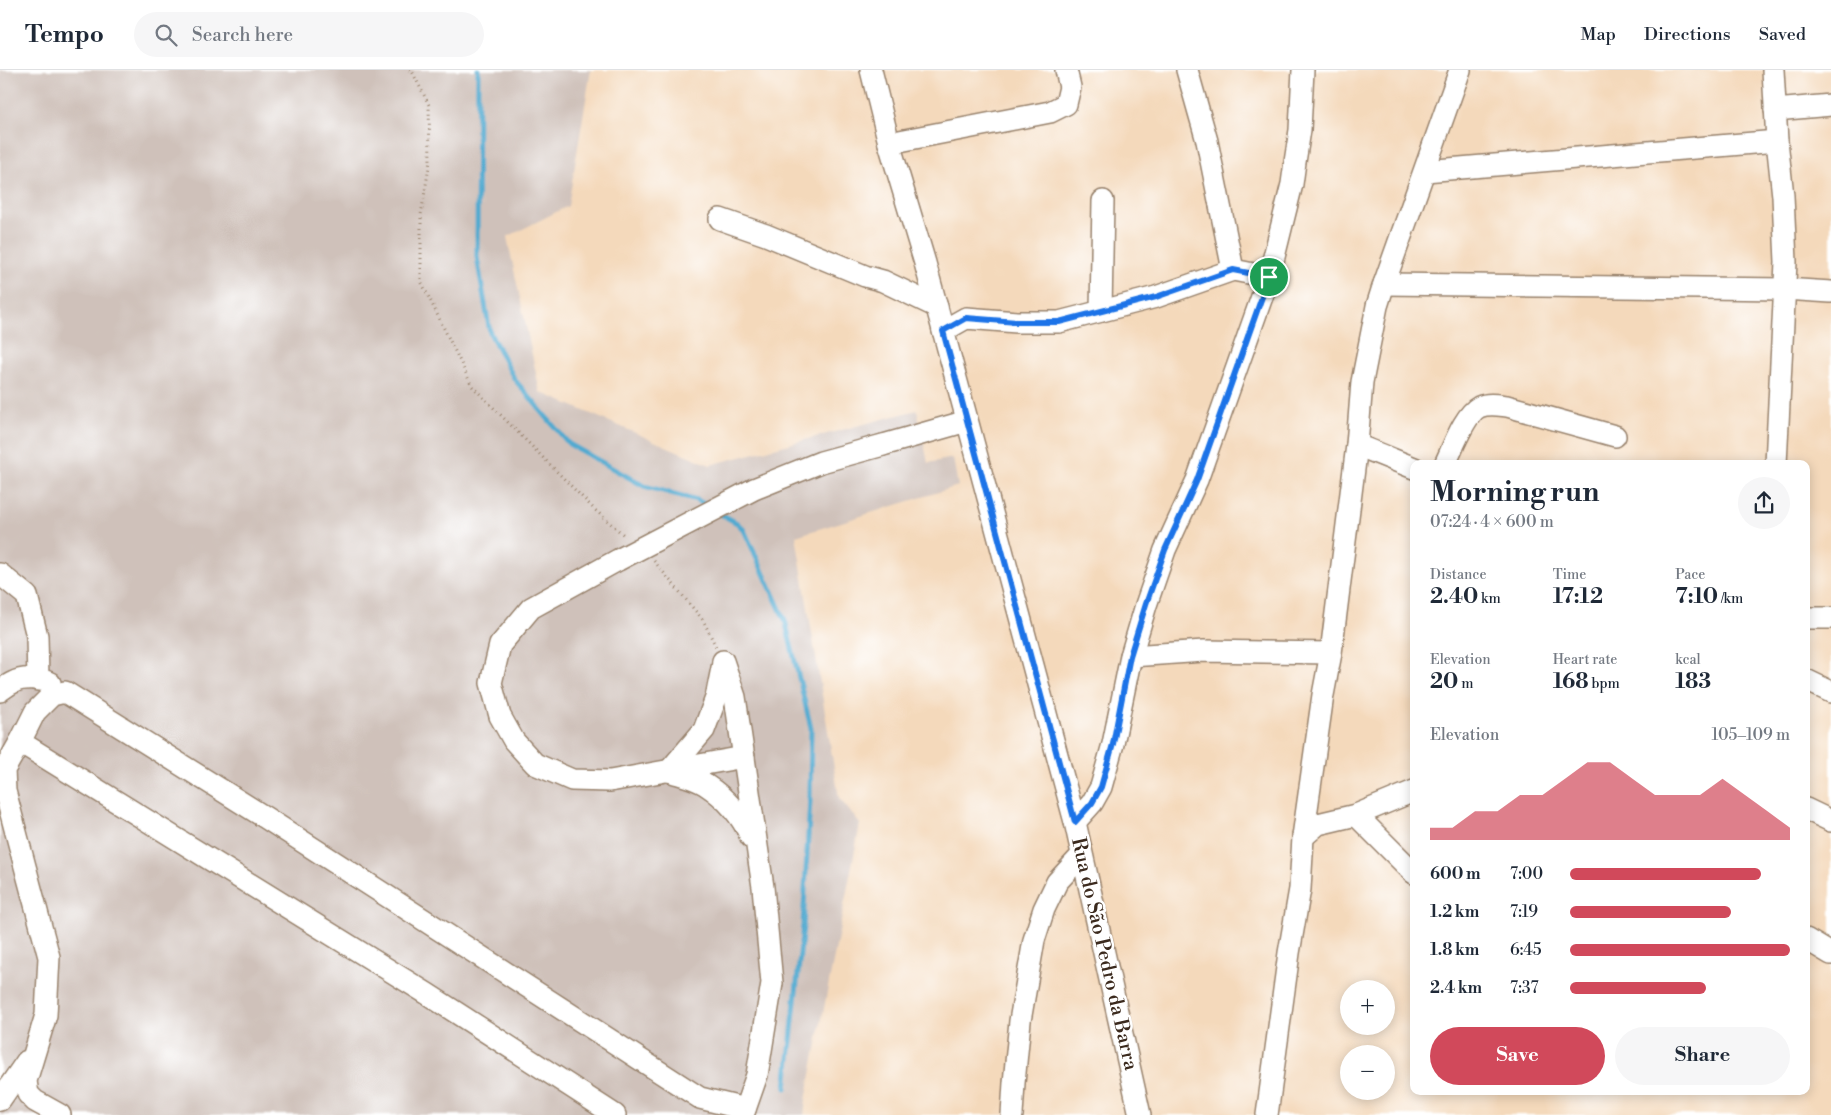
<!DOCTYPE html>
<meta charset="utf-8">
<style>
body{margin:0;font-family:"Libre Bodoni",serif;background:#f6f6f7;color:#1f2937;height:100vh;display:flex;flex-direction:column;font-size:19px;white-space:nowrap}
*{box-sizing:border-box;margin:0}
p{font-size:16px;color:#747a83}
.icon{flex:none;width:28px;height:28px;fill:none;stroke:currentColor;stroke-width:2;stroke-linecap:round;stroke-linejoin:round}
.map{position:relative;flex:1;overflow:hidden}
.side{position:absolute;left:1410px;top:390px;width:400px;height:635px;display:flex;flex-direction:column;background:#fff;border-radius:10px;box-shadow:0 2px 12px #0003}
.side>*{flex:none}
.controls{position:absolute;left:1340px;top:910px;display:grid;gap:10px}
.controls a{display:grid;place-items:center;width:55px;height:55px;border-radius:50%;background:#fff;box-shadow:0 2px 12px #0003;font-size:25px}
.pin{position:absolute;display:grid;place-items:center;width:42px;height:42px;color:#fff;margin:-21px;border:2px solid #fff;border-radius:50%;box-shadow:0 1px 5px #0007}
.round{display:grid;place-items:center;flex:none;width:52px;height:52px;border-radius:26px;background:#f6f6f7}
.summary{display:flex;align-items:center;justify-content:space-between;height:85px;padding:0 20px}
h1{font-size:28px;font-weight:800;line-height:38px}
.stats{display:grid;grid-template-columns:repeat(3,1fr);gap:8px;height:85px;padding:5px 20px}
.stats div{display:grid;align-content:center}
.stats b{font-size:21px;font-weight:800}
.stats small{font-size:14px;font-weight:400}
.stats p{font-size:14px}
.chart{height:140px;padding:10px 20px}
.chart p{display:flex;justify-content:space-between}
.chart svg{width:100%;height:90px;margin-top:5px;fill:#d1495b;opacity:.7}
.button{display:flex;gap:10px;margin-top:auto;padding:10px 20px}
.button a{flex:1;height:58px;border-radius:30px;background:#d1495b;color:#fff;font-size:20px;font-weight:800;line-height:58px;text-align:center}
.button a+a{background:#f6f6f7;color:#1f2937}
ul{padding:0 20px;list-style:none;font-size:16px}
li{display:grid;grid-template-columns:80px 60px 1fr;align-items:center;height:38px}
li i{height:12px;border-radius:6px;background:#d1495b}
header{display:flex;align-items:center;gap:30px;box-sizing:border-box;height:70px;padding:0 25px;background:#fff;border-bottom:1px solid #e0e1e3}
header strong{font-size:24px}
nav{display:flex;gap:28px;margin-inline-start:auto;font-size:18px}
.search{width:350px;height:45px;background:#f6f6f7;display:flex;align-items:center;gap:12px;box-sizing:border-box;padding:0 18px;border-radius:28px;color:#747a83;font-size:19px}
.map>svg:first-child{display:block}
.industrial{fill:#cfc1ba}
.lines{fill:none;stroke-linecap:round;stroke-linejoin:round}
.stream{stroke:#53aad0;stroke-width:5}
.minor-casing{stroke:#98826c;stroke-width:24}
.path{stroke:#98826c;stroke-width:3;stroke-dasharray:1 4;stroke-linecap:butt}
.minor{stroke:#fff;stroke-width:21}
.minor-bridge-casing{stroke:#98826c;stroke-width:24;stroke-linecap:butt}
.minor-bridge{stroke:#fff;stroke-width:21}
.route-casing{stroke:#fff;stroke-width:10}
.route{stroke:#1a73e8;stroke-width:6}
.labels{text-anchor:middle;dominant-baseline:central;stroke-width:5;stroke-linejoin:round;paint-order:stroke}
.street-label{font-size:20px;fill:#3b2a1e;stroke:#fff}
</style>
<header>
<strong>Tempo</strong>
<div class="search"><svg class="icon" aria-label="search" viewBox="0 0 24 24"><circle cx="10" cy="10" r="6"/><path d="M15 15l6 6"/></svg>Search here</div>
<nav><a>Map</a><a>Directions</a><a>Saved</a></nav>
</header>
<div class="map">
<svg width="1831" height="1045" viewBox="0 0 1831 1045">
<rect width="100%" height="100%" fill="#fff"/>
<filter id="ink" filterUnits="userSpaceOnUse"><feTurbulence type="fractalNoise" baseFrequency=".02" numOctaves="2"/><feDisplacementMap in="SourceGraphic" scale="10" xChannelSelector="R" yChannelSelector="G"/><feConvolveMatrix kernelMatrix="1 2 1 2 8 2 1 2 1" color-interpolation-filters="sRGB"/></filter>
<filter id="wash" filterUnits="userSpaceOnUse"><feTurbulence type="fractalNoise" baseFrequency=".0096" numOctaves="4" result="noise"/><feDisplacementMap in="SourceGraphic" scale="20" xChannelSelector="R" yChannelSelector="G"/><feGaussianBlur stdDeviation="1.12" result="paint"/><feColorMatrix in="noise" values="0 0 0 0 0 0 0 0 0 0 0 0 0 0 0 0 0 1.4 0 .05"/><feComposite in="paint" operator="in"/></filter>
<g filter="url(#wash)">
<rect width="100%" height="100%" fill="#f4d9bb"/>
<!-- industrial -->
<path class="industrial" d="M0,0H591L568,136L507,167L540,322L710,395L917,340L928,393L953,388L958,416L796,466L839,728L860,754L806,1030L804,1045H0Z"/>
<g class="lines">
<!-- stream -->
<g class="stream">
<path d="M478,0L477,187L490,263L515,310L569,374L644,416L697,430L707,436"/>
<path d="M719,443L737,453L744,460L785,550L811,658L810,730L803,855L786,1018"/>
</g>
</g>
</g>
<g filter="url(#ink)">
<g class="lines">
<!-- minor casing -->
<g class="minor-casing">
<g id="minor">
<path d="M871,0L889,73L925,193L1075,752L1140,1045"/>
<path d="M1187,0L1207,71L1233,200"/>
<path d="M1773,0L1777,71L1783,126L1786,192L1776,394"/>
<path d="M1775,40L1831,35"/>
<path d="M889,73L1050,42L1066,34L1070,17L1066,0"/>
<path d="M1425,101L1777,71"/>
<path d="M720,149L766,165L865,206L883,211L937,237"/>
<path d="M1384,214L1784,219L1831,222"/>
<path d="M1101,241L1103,131"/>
<path d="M943,261L966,248L1017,252H1059L1156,227L1233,200L1269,207"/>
<path d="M883,375L967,351"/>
<path d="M1357,375L1414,398"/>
<path d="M1445,394C1453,378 1464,345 1479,337C1488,333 1498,335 1507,336L1615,366"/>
<path d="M618,490L531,538L500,575L491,613L500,646L514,671L535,694L572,710L610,711L744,687"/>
<path d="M0,504L27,526L37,566L38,610"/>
<path d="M1806,548H1831"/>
<path d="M1131,586L1204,581L1331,583"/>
<path d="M723,591L735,627L763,817L772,913L757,1005L743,1045"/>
<path d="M1806,610L1831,622"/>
<path d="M0,621C4,618 9,614 14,612C22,607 41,608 50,613"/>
<path d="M20,672L4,700L5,721L49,887L46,945L26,1011L28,1024L35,1031L60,1045"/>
<path d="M669,701C681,705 696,708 706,715C726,728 741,745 751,767"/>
<path d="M669,701L704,660L716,628L723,593"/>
<path d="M1806,739L1831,751"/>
<path d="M1356,745L1414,803"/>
<path d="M1075,752L1092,733L1101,717L1113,674L1131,586L1146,535L1165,480L1197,410L1269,207L1292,114L1295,92L1300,60L1303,0"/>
<path d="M1303,767L1318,754L1356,745L1414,721"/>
<path d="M1806,869L1831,884"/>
<path d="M0,1030L27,991"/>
<path d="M615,1045L426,923L20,672L35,642L52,625L65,622L266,748L700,1028L745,1039"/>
<path d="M1012,1045L1014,1013L1020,951L1034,870L1044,839L1057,812L1081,786"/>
<path d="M1267,1045L1289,883L1300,819L1303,767L1323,625L1331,583L1357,375L1362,312L1377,236L1384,214L1460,0"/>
</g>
</g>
<!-- path -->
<g class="path">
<path d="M409,0L412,1L429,35L430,91L421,145V211L472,316L595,440L625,466"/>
<path d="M654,491L703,550L716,577"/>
</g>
<!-- minor -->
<use href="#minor" class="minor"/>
<!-- minor-bridge casing -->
<g class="minor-bridge-casing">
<path id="minor-bridge" d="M618,490L754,419L821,392L883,375"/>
</g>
<!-- minor-bridge -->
<use href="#minor-bridge" class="minor-bridge"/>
</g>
</g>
<g class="lines" filter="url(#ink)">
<!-- route casing -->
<g class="route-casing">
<path id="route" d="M1233,200L1269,207L1197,410L1165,480L1146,534L1130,586L1113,674L1101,717L1092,733L1075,752L943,261L966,248L1017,252H1059L1156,227Z"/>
</g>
<!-- route -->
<use href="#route" class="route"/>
</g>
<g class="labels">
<!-- street labels -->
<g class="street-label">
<text transform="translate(1104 884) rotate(77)">Rua do São Pedro da Barra</text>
</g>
</g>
</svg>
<div class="controls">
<a>+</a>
<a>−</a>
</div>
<div class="pin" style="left:1269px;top:207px;background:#1e9e55"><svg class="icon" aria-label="arrive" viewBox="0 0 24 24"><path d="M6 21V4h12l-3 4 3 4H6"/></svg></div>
<section class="side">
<div class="summary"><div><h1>Morning run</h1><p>07:24 · 4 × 600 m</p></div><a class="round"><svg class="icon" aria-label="share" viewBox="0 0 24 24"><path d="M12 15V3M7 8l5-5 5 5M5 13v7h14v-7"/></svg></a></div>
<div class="stats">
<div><p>Distance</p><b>2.40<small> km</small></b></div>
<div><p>Time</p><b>17:12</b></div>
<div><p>Pace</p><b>7:10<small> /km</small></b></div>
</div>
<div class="stats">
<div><p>Elevation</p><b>20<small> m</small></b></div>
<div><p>Heart rate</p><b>168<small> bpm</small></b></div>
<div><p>kcal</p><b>183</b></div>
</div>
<div class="chart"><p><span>Elevation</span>105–109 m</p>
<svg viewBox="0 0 160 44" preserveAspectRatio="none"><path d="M0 44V38L10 38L20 30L30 30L40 22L50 22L60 14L70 6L80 6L90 14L100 22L110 22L120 22L130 14L140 22L150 30L160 38V44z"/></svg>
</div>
<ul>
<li><b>600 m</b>7:00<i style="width:87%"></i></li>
<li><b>1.2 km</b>7:19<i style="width:73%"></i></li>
<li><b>1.8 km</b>6:45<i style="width:100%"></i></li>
<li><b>2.4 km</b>7:37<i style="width:62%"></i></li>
</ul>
<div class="button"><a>Save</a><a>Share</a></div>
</section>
</div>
